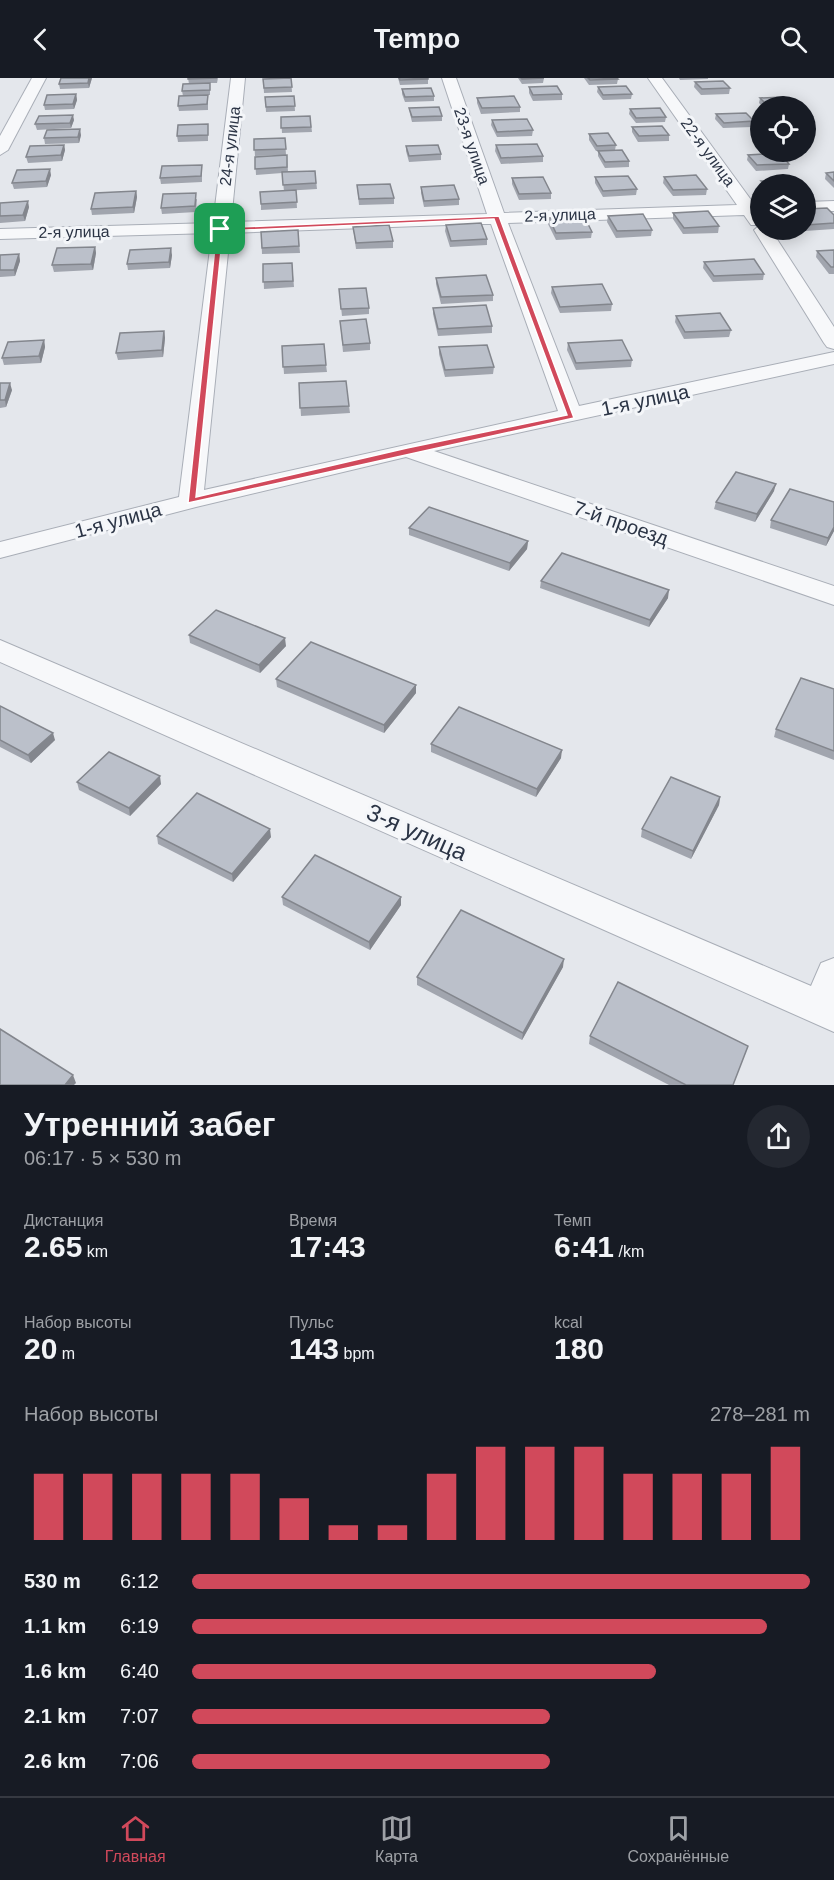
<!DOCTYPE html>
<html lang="ru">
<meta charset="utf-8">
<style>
body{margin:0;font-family:Arial,sans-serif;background:#242831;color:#f1f3f6;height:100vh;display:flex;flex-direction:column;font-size:22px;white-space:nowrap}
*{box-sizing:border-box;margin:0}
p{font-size:20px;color:#9ea1a6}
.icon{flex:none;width:33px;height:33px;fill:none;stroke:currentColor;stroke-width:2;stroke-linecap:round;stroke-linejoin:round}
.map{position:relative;height:1007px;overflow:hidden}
.details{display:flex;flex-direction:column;background:#171b24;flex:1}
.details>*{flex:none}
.tools{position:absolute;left:750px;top:18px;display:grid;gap:12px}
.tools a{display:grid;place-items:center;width:66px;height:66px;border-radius:50%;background:#171b24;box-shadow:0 3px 15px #0003;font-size:30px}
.pin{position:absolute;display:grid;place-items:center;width:51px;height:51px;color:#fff;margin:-26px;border-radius:12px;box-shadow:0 3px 9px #0006}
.round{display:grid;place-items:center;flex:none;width:63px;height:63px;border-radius:32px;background:#242831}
.overview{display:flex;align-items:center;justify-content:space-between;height:102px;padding:0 24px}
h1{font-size:33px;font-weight:700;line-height:45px}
.metrics{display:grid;grid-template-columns:repeat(3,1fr);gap:9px;height:102px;padding:6px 24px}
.metrics div{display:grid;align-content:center}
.metrics b{font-size:30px;font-weight:700}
.metrics small{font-size:16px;font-weight:400}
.metrics p{font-size:16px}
.chart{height:168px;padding:12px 24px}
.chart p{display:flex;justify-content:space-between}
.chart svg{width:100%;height:108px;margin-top:6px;stroke:#d1495b;stroke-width:6}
ul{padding:0 24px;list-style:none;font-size:20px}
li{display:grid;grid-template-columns:96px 72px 1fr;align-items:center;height:45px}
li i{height:15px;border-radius:8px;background:#d1495b}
header{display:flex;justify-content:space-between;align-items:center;height:78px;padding:0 24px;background:#171b24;font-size:27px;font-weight:700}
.tab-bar{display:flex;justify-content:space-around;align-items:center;height:84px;border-top:2px solid #363941;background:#171b24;font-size:16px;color:#9ea1a6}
.tab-bar a{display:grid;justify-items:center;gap:3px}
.tab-bar .on{color:#d1495b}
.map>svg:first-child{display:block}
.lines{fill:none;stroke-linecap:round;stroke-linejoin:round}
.minor-casing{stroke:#a9aeb7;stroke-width:2}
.minor{fill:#f7f8fa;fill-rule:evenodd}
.wall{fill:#a1a5ae}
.shaded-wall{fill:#83868d}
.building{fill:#bbc0ca;stroke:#83868d;stroke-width:1.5}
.route{fill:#d1495b;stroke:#fff;stroke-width:1.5;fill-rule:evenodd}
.labels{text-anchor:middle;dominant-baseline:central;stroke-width:6;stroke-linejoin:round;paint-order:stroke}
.far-street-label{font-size:16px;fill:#2b3445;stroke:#f4f6f9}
.street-label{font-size:20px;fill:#2b3445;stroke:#f4f6f9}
.near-street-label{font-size:24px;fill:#2b3445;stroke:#f4f6f9}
</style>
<header><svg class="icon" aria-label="back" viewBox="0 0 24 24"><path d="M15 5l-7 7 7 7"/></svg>Tempo<svg class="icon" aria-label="search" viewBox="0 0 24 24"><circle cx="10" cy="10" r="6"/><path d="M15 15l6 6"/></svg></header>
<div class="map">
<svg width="834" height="1007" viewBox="0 0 834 1007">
<rect width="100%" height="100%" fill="#e4e7ec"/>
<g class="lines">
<!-- minor casing -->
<g class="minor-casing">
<g id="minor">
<path d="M32,0H46L8,72L0,77V58Z"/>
<path d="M231,0H245L231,144L487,136L442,0H456L504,135L737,127L648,0H662L754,126H760V147H751L744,137L508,145L579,328L834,274V286L434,373L834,508V527L406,379L196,429L0,480V464L179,419L212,155L0,161V151L213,145ZM475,146H491L558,333L204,412L230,155Z"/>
<path d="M834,123V133L806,134V124Z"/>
<path d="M760,147V152H771L834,249V271L827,269L824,265L754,152Z"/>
<path d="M0,562L811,908L821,885L834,880V954L0,584Z"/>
</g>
</g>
<!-- minor -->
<use href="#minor" class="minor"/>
</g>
<!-- wall -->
<g class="wall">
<path d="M61,0H92L89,10L60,11L59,6Z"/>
<path d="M188,0H218L217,5H210V17H208V32L179,33L178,28L183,18L182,13L189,6Z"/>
<path d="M291,0L292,14L264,15L263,1Z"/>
<path d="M398,0H428V6L400,7Z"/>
<path d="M518,0H544L543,5L522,6Z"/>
<path d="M584,0H617L618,1L617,6L589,7Z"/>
<path d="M679,0H708V1L680,2Z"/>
<path d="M695,4L730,10L729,16L701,17L694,9Z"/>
<path d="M529,9L562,16V22L533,23L529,15Z"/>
<path d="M598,9L632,16L631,21L603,22L597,14Z"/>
<path d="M402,11L434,18V23L405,24L402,16Z"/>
<path d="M76,16L77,22L74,31L45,32L44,27Z"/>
<path d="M294,18L295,33L266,34L265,19Z"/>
<path d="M477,20L520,29V34L481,36L477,25Z"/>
<path d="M760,20L793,27L792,28H762L759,25Z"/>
<path d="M409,30L442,38V43L412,44L410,36Z"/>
<path d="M630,31L666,39L665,44L636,45L629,36Z"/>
<path d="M716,36L754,43L753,49L723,50L715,41Z"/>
<path d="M310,38L312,54L282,55L281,39Z"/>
<path d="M74,42L71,50L37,52L35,46Z"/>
<path d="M492,42L533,52L532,58L497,59L491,47Z"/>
<path d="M208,46V63L178,64L177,58Z"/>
<path d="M632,49L669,57V63L638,64L632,54Z"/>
<path d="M760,54V67L754,60L755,55Z"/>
<path d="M589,56L616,67L615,72L629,83V89L605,90L598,78V73H596L589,62Z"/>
<path d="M81,57L79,65L45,66L44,60Z"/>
<path d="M285,60L286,77L255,78L254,61Z"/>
<path d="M64,67L65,72L62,83L28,85L26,79Z"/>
<path d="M496,67L543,78V84L501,86L495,73Z"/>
<path d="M406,68L441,76V82L409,84L406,73Z"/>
<path d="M287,77L288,94L315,93L317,111L284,113L282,95L256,97L255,79Z"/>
<path d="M748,77L789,86L788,91L756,93L747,82Z"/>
<path d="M202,87V104L161,106L160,100Z"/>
<path d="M834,94V110L825,101L826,95Z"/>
<path d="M51,97L47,109L14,111L12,105Z"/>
<path d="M595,99L637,111L636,117L603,119L595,105Z"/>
<path d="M664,99L707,111L706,117L673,118L663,105Z"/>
<path d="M512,100L551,115V121L519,122L512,106Z"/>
<path d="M357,107L394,120V126L359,127Z"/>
<path d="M421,109L459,121V127L424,129L421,115Z"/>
<path d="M296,112L297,130L261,132V126Z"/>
<path d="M136,113L137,119L134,135L92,137L91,131Z"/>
<path d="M197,121L196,134L162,136L161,130Z"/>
<path d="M0,125L29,129L25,143L0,145Z"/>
<path d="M806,131L834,137V151L805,153L804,152H806Z"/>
<path d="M673,135L719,148L718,155L683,156L673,141Z"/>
<path d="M608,138L652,152L651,158L616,160L607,144Z"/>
<path d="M549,140L592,154L591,160L556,162L548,146Z"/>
<path d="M446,147L487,161V167L450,169L445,153Z"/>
<path d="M353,149L393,163V170L356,171Z"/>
<path d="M298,152L300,175L262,176L261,154Z"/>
<path d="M95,169L96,175L93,192L54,194L52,187Z"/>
<path d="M834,172V196H829L816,179L817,173Z"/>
<path d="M19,176L20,183L15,198L0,199V177Z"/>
<path d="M172,177L170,190L128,192L127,186Z"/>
<path d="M704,184L764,196L763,202L713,204L703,190Z"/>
<path d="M292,185L294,209L264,211L263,186Z"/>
<path d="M436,200L493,217V223L441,226L436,206Z"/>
<path d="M552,209L612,226L611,233L560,235L551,215Z"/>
<path d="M339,211L369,230V236L342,238Z"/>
<path d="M433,230L492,248V255L438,258L433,236Z"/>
<path d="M676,238L731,252L729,259L684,261L675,244Z"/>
<path d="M340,243L370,265V272L343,274Z"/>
<path d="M164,253L165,260L163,279L118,282L116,275Z"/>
<path d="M44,262L45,269L41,285L4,287L2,280Z"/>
<path d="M568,265L632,282L631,289L576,292L567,272Z"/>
<path d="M282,268L326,287L327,294L284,296Z"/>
<path d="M439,269L494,289L493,296L445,299L439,276Z"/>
<path d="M0,305L12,312L6,329L0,330Z"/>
<path d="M299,305L349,328L350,335L301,338Z"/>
<path d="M774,413L755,444L714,431L716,424Z"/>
<path d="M834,424V453L826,468L770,450L771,442Z"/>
<path d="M409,450L528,463L527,471L509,493L409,457Z"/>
<path d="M541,503L668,520L649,549L540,510Z"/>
<path d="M189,557L286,568L260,595L190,565Z"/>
<path d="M276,601L416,615L384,655L277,609Z"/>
<path d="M834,611V682L774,659L776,651Z"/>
<path d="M0,628L55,662L31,685L0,669Z"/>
<path d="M431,666L561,680L536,719L431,674Z"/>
<path d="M77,704L161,706L130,738L79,712Z"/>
<path d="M720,719L719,727L691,781L641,759L642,751Z"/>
<path d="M157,758L271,759L233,804L158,766Z"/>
<path d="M282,819H401V827L370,872L283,827Z"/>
<path d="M563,889L522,962L417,907V899Z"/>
<path d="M590,958L733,1007H669L589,966Z"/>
</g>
<!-- shaded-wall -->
<g class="shaded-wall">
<path d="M89,0H92L89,10L88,5Z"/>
<path d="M76,16L77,22L74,31L73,26Z"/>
<path d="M73,37L74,42L71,50L70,45Z"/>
<path d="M80,51L81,57L79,65L78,59Z"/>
<path d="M64,67L65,72L62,83L61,77Z"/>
<path d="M50,91L51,97L47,109L46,103Z"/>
<path d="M136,113L137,119L134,135L133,129Z"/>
<path d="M28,123L29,129L25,143L23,137Z"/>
<path d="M95,169L96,175L93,192L91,186Z"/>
<path d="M171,170L172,177L170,190L169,184Z"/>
<path d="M19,176L20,183L15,198L14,192Z"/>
<path d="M164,253L165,260L163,279L162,272Z"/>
<path d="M44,262L45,269L41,285L39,278Z"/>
<path d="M10,305L12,312L6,329L5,322Z"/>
<path d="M776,406L774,413L755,444L757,436Z"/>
<path d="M834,449V453L826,468L828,460Z"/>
<path d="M528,463L527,471L509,493L510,485Z"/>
<path d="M669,512L668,520L649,549L650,542Z"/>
<path d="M285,560L286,568L260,595L259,587Z"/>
<path d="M416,607V615L384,655V647Z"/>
<path d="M53,655L55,662L31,685L28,677Z"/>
<path d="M562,672L561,680L536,719L537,711Z"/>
<path d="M160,698L161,706L130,738L129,730Z"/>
<path d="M720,719L719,727L691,781L693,773Z"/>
<path d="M270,751L271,759L233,804L232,796Z"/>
<path d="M401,819V827L370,872L369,864Z"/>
<path d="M564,881L563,889L522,962L523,955Z"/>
<path d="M73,997L76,1005L74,1007H65Z"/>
</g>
<!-- building -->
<g class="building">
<path d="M61,0H89L88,5L59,6Z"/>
<path d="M188,0H217L188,1Z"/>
<path d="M291,0L292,9L264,10L263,1Z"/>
<path d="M399,0H428V1L400,2Z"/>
<path d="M521,0H544L522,1Z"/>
<path d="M588,0H617L618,1L590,2Z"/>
<path d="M723,3L730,10L702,11L695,4Z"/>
<path d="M210,5V12L182,13L183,6Z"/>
<path d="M557,8L562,16L533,17L529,9Z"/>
<path d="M626,8L632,16L603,17L598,9Z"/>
<path d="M431,10L434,18L405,19L402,11Z"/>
<path d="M76,16L73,26L44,27L47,17Z"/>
<path d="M208,17L207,26L178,28L179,18Z"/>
<path d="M294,18L295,28L266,29L265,19Z"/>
<path d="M514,18L520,29L482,30L477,20Z"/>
<path d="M784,19L793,27L768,28L760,20Z"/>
<path d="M439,29L442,38L412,39L409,30Z"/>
<path d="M660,30L666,39L636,40L630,31Z"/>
<path d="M746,35L754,43L724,45L716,36Z"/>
<path d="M73,37L70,45L35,46L39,38Z"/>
<path d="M310,38L311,49L281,50V39Z"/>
<path d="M527,41L533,52L497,54L492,42Z"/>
<path d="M208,46V57L177,58L178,47Z"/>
<path d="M662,48L669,57L639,58L632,49Z"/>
<path d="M80,51L78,59L44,60L47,52Z"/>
<path d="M760,54V61L755,55Z"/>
<path d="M608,55L616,67L597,68L589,56Z"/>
<path d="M285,60L286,71L254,72V61Z"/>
<path d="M537,66L543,78L501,80L496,67Z"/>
<path d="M64,67L61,77L26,79L30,68Z"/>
<path d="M438,67L441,76L409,78L406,68Z"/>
<path d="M622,72L629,83L605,84L598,73Z"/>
<path d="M780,75L789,86L757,87L748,77Z"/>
<path d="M287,77V89L255,91V79Z"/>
<path d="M202,87L201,98L160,100L162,88Z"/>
<path d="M50,91L46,103L12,105L17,92Z"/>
<path d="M315,93L316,105L283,107L282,94Z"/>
<path d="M834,94V103L826,95Z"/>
<path d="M696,97L707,111L673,112L664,99Z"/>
<path d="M628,98L637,111L603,113L595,99Z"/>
<path d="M543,99L551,115L519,116L512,100Z"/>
<path d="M798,101L803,106H764L761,103Z"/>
<path d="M390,106L394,120L359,121L357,107Z"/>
<path d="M454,107L459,121L424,123L421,109Z"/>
<path d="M296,112L297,124L261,126L260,114Z"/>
<path d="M136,113L133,129L91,131L95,115Z"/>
<path d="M196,115L195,128L161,130L163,116Z"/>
<path d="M28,123L23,137L0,138V125Z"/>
<path d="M827,130L834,137V145L806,147V131Z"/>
<path d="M708,133L719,148L684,150L673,135Z"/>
<path d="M643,136L652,152L617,153L608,138Z"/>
<path d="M584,138L592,154L556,155L549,140Z"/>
<path d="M481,145L487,161L451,163L446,147Z"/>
<path d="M389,147L393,163L356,165L353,149Z"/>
<path d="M298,152L299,168L262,170L261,154Z"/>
<path d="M95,169L91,186L52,187L57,170Z"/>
<path d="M171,170L169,184L127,186L130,172Z"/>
<path d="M834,172V189H831L817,173Z"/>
<path d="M19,176L14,192H0V177Z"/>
<path d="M754,181L764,196L714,198L704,184Z"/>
<path d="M292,185L293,203L263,204V186Z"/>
<path d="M486,197L493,217L441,219L436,200Z"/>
<path d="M602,206L612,226L560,229L552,209Z"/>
<path d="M366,210L369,230L341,231L339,211Z"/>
<path d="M486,227L492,248L438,251L433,230Z"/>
<path d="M720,235L731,252L685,254L676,238Z"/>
<path d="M366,241L370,265L343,267L340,243Z"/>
<path d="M164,253L162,272L116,275L120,255Z"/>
<path d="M44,262L39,278L2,280L8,264Z"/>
<path d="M622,262L632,282L576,285L568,265Z"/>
<path d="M324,266L326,287L283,289L282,268Z"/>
<path d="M487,267L494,289L445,292L439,269Z"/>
<path d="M346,303L349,328L300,330L299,305Z"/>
<path d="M0,305H10L5,322H0Z"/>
<path d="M736,394L776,406L757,436L716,424Z"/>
<path d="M790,411L834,424V449L828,460L771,442Z"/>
<path d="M429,429L528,463L510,485L409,450Z"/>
<path d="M562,475L669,512L650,542L541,503Z"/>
<path d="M216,532L285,560L259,587L189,557Z"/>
<path d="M311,564L416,607L384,647L276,601Z"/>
<path d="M801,600L834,611V673L776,651Z"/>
<path d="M0,628L53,655L28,677L0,662Z"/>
<path d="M459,629L562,672L537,711L431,666Z"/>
<path d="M109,674L160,698L129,730L77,704Z"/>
<path d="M671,699L720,719L693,773L642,751Z"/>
<path d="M197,715L270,751L232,796L157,758Z"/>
<path d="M315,777L401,819L369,864L282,819Z"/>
<path d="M461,832L564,881L523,955L417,899Z"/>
<path d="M618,904L748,968L733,1007H686L590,958Z"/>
<path d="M0,951L73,997L65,1007H0Z"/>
</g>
<!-- route -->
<path class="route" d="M499,138L574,340L188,425L217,150ZM494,141L567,337L407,370L196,419L223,153Z"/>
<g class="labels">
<!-- far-street labels -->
<g class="far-street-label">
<text transform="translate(230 68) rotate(-83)">24-я улица</text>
<text transform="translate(472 68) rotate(71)">23-я улица</text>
<text transform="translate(708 74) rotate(54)">22-я улица</text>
<text transform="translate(560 137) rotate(-2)">2-я улица</text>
<text transform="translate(74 154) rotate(-1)">2-я улица</text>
</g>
<!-- street labels -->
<g class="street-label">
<text transform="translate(645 322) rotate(-12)">1-я улица</text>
<text transform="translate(118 442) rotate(-15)">1-я улица</text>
<text transform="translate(621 445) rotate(19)">7-й проезд</text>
</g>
<!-- near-street labels -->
<g class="near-street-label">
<text transform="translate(417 754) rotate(24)">3-я улица</text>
</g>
</g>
</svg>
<div class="tools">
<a><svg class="icon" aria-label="locate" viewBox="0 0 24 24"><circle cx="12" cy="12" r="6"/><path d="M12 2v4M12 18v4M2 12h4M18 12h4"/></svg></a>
<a><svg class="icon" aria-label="layers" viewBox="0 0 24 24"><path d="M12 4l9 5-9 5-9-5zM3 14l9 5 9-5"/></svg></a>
</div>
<div class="pin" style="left:220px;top:151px;background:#1e9e55"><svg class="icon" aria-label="arrive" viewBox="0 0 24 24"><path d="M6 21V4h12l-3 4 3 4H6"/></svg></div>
</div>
<section class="details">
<div class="overview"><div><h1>Утренний забег</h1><p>06:17 · 5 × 530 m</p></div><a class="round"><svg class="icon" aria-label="share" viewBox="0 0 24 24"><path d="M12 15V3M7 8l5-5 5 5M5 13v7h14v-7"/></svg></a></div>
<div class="metrics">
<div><p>Дистанция</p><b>2.65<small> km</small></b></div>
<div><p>Время</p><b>17:43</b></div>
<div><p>Темп</p><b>6:41<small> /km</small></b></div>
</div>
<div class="metrics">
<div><p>Набор высоты</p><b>20<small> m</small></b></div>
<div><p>Пульс</p><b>143<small> bpm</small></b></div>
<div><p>kcal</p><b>180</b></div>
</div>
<div class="chart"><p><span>Набор высоты</span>278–281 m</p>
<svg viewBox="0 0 160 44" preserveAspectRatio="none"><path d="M5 44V17M15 44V17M25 44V17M35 44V17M45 44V17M55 44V27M65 44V38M75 44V38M85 44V17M95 44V6M105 44V6M115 44V6M125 44V17M135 44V17M145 44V17M155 44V6"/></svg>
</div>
<ul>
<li><b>530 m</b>6:12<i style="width:100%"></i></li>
<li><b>1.1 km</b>6:19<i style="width:93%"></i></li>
<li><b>1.6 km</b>6:40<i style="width:75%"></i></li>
<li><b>2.1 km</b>7:07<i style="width:58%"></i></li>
<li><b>2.6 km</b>7:06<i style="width:58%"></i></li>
</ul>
</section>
<nav class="tab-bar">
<a class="on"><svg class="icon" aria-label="home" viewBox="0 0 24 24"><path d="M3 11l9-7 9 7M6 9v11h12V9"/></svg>Главная</a>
<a><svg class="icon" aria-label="map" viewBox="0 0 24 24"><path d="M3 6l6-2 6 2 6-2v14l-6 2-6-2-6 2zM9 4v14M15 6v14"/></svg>Карта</a>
<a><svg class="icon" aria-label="saved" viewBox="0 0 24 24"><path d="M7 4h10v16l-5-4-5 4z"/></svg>Сохранённые</a>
</nav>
